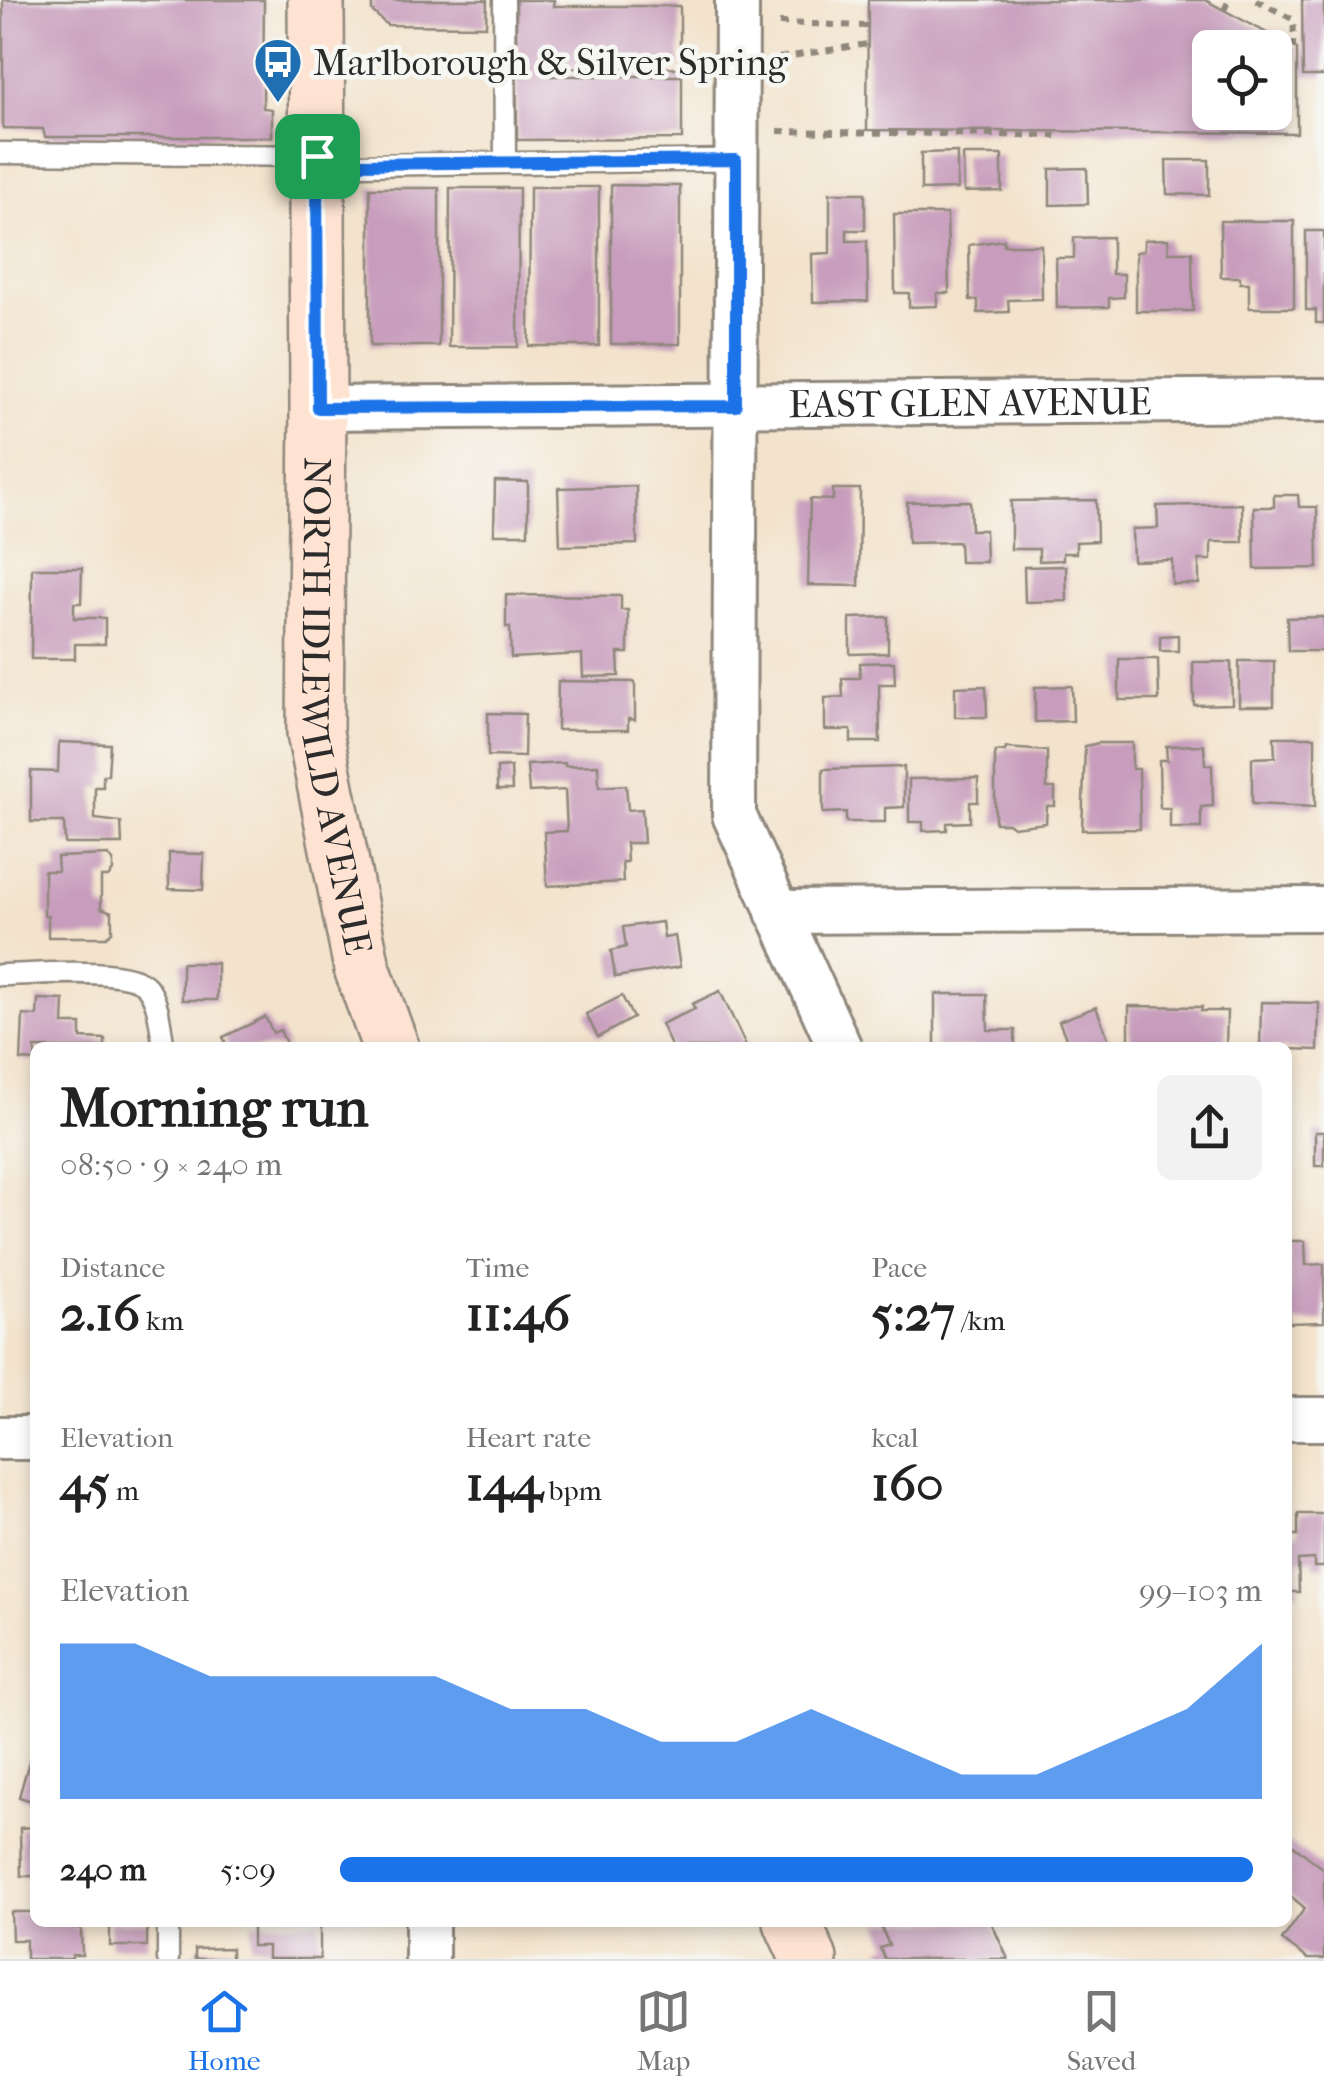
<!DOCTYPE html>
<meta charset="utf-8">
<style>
body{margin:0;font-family:"IM FELL French Canon",serif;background:#f2f2f2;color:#222;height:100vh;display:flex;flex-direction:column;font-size:38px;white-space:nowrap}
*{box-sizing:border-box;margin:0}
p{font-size:32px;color:#767676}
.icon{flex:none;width:55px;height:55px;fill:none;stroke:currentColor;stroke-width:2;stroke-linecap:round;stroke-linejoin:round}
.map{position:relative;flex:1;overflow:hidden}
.sheet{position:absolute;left:30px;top:1042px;width:1262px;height:885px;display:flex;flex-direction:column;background:#fff;border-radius:15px;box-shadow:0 5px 15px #0003}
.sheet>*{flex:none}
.buttons{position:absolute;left:1192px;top:30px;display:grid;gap:20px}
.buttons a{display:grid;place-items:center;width:100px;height:100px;border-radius:15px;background:#fff;box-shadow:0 5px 15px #0003;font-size:50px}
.pin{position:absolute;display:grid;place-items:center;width:85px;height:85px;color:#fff;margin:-42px;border-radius:20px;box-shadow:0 5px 15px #0006}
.round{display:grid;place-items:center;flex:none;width:105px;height:105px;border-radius:15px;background:#f2f2f2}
.headline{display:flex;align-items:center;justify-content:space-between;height:170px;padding:0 30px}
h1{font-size:55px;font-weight:700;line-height:75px}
.metrics{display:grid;grid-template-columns:repeat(3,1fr);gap:15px;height:170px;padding:10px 30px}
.metrics div{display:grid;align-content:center}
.metrics b{font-size:50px;font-weight:700}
.metrics small{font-size:28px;font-weight:400}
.metrics p{font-size:28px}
.chart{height:280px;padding:20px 30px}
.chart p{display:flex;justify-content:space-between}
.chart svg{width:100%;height:180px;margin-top:10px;fill:#1a73e8;opacity:.7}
ul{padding:0 30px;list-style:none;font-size:32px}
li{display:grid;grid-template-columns:160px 120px 1fr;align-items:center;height:75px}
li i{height:25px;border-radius:12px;background:#1a73e8}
.tab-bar{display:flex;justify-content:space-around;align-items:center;height:140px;border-top:2px solid #e0e0e0;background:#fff;font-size:28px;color:#767676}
.tab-bar a{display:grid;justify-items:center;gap:5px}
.tab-bar .on{color:#1a73e8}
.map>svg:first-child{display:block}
.building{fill:#c79cbc;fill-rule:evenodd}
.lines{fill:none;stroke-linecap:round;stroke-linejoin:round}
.lane-casing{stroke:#8f877c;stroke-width:25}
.street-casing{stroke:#8f877c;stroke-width:48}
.secondary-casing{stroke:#8f877c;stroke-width:60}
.path{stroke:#8f877c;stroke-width:6;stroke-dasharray:8 8;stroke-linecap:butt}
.lane{stroke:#fff;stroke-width:20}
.street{stroke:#fff;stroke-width:42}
.secondary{stroke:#fee3d2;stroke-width:55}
.route-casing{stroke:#fff;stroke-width:20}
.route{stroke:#1a73e8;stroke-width:12}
.labels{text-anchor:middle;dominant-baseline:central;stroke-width:9;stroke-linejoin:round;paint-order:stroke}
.poi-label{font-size:38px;fill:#2b2b2b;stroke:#f6f6f2;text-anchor:start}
.street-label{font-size:38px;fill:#2b2b2b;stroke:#f6f6f2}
</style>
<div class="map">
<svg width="1324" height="1959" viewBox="0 0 1324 1959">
<rect width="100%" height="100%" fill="#f6f6f2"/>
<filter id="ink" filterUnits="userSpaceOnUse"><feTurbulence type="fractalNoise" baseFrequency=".01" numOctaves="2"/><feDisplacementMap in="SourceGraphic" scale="20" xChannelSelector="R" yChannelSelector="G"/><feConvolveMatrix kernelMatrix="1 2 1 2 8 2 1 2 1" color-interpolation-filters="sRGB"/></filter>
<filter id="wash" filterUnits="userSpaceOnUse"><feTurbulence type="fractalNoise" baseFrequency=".0048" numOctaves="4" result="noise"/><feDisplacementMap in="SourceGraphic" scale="40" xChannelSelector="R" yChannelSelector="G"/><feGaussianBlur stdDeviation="2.25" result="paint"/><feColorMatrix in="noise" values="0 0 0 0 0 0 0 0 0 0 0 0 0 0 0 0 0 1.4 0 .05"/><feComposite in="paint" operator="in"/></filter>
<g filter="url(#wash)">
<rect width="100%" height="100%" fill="#f3e3cc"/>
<g id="blocks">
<!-- building -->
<g class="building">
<path d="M3,0H264L263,108L272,109V137H45L43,129L3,128Z"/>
<path d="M372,0H487L486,26L387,25L372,11Z"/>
<path d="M516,0H554L553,6H680V68H552L551,76H682V139L517,140Z"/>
<path d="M868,0H1205L1297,49V133L867,130ZM1210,48H1275V112H1210Z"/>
<path d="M1302,0H1324V76H1303Z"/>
<path d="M957,152V189L921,190V153Z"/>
<path d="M963,155H1002V191L964,192Z"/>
<path d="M1166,160H1209V195L1167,194Z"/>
<path d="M1087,168L1088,204L1050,205V169Z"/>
<path d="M611,185L680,186V344H611Z"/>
<path d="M530,187H599V346H529Z"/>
<rect x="370" y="188" width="69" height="158"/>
<path d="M450,188H519L518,347H449Z"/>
<path d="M830,193H865V230H847V241H867L868,301L813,302L812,254L830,253Z"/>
<path d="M894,214H947L949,293H937V306L909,307V293H895Z"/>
<path d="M1220,221H1294V308H1249V283H1240V277H1221Z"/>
<path d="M1306,231H1324V323H1316V310H1306Z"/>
<path d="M1112,237V274H1124V297L1109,298V307L1057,308L1056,258H1074V238Z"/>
<path d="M1168,239L1169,252H1192L1193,311H1136V252L1144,251V240Z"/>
<path d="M1004,240V245H1041L1042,299L1008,300L1009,312L978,313V300H970L969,245Z"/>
<path d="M495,481L528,482V534H494Z"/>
<path d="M636,486L637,544L560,546L558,488Z"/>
<path d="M833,489H860L859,586L808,585L810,499L833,500Z"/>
<path d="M1274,495H1298L1299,507H1317L1318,568L1255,569L1254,507H1274Z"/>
<path d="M1096,500L1097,541L1076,542V553H1063V560L1039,561V549H1011V501Z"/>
<path d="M970,501L971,530H985L986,562H960L959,542L908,543L907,502Z"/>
<path d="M1242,504L1243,542H1211V560H1199V584H1172V560L1133,561L1132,529L1158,528L1157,506Z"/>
<path d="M1066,566L1067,601L1025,602L1024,567Z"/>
<path d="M32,568H82L81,603H74V618H105V644H75V659H31Z"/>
<path d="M506,595L621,596V610H628V653H618L619,676L583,677L582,654L511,658L510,627H506Z"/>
<path d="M888,617V653L850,654V618Z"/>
<path d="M1324,617V651H1288L1287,618Z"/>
<path d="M1178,635V651H1160V636Z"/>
<path d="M1119,659H1158L1159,700H1119Z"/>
<rect x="1239" y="661" width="35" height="45"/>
<path d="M894,662L895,684H879L880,742H851V730H825V698L843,697L842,678H860V663Z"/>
<path d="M1193,662H1231L1232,704L1194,705Z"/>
<path d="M558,681L635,682V720L628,719V730H557Z"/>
<path d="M986,686L987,717H955V687Z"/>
<path d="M1072,686L1073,721L1035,722V687Z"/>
<path d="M488,713L525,714L524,757L488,756Z"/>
<path d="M1274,737H1315V807L1252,804V758L1275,757Z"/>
<path d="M59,742L110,744L108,775H103V787H95V819L121,822L122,844H65L64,822H31V771L58,772Z"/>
<path d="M1099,743H1132V769H1139L1140,829L1082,830L1085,746Z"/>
<path d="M1204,745L1205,765H1212L1213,806L1201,807V828H1170V808H1160L1159,760H1167L1166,746Z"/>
<path d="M1006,748L1047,751V788H1055V806H1047L1046,823L1013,827L1008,823H995V752L1005,751Z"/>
<path d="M565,763V766L598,765L599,787L626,785L628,810L642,809L644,843H626L627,862H622L623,882L547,886L544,832L567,831L565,790L529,792L527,765Z"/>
<path d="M511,767L512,790H497V768Z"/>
<path d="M904,767V807L885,808V822H846V812L823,813V769Z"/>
<path d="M978,778V802H970V822L947,823V830L923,831V822H909V779Z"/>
<path d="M169,853L204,854L203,890L169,889Z"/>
<path d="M108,855L113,861V871L108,877H101V908L112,912V932L106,937H48V916L44,915V871H58L57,857Z"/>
<path d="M662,922L664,938L675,936L680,967L615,977L611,951L626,947L623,927Z"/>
<rect x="182" y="963" width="35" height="37"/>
<path d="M720,991L747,1048H672L661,1024L695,1009L692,1004Z"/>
<path d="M935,994H987L988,1030H1015V1048H935Z"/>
<path d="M622,996L633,1018L598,1037L586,1014Z"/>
<path d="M38,999L64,1000L63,1024H81V1038L105,1039V1048H35V1061L21,1060L23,1015L37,1016Z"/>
<path d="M1261,1002L1319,1003L1318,1050L1260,1048Z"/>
<path d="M1129,1006L1202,1007L1201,1011H1227L1226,1048L1129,1044Z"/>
<path d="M1096,1007L1112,1048H1070L1059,1021Z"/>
<path d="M265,1017L273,1033L280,1030L288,1048H228L223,1037Z"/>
<rect x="1315" y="1132" width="9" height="34"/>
<path d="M1288,1241H1305L1306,1265L1324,1264V1322L1289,1323Z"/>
<path d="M1298,1514H1324V1567H1314V1559L1298,1560L1299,1592H1288V1535H1298Z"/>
<path d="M34,1744L35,1745V1802L19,1797Z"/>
<path d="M35,1827V1876H21L20,1828Z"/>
<path d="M1288,1841L1324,1869V1959H1308L1282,1940L1305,1908L1288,1894Z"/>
<path d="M11,1912H35V1922H74V1928H81L82,1955H72V1959H26V1940H12Z"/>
<rect x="110" y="1922" width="37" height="24"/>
<path d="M320,1922V1959H268V1946H252V1923Z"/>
<path d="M879,1922H991L1008,1959H885L880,1948L889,1945Z"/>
<path d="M231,1948V1959H195V1949Z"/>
</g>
</g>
</g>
<g filter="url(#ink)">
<use href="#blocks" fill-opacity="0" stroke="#8f877c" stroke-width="2.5"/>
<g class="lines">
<!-- lane casing -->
<g class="lane-casing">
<g id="lane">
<path d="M504,0L505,162"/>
<path d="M0,153L317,156L358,165L736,160"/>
<path d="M0,975C30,975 129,965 147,987C160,1003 160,1028 164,1048"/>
<path d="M168,1922V1959"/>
</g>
</g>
<!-- street casing -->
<g class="street-casing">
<g id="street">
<path d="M737,0L734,815L840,1048"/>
<path id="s1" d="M318,408L1324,400"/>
<path d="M777,912L1324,909"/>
<path d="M1288,1419H1324"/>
<path d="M0,1438H35"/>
<path d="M427,1959V1922"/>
</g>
</g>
<!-- secondary casing -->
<g class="secondary-casing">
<g id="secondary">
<path id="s2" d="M316,0L318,408L315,733L362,968L391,1048"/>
<path d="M792,1922L809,1959"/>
</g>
</g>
<!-- path -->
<g class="path">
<path d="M1256,0L1294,20L1293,46"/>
<path d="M1224,10L1229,0"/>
<path d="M779,23L868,26"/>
<path d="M779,58L867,44"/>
<path d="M778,131L1056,136"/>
</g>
<!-- lane -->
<use href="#lane" class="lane"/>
<!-- street -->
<use href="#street" class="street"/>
<!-- secondary -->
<use href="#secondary" class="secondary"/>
</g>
</g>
<g class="lines" filter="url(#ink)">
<!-- route casing -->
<g class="route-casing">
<path id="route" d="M317,156L358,164L736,160V406L318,408Z"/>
</g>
<!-- route -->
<use href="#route" class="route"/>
</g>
<!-- icons -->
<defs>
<g id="bus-pin" transform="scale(2.5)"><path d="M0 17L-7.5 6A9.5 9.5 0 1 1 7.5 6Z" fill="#1f6fb2" stroke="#f6f6f2"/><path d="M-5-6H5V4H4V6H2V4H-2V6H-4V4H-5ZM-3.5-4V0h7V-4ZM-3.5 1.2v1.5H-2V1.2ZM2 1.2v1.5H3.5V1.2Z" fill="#fff"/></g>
</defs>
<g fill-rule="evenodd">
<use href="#bus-pin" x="278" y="62"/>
</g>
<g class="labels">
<!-- poi labels -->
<g class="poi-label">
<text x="313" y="62">Marlborough &amp; Silver Spring</text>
</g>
<!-- street labels -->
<g class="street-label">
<text stroke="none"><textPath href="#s1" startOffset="652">EAST GLEN AVENUE</textPath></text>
<text stroke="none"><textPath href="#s2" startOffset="708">NORTH IDLEWILD AVENUE</textPath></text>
</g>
</g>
</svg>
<div class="buttons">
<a><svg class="icon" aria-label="locate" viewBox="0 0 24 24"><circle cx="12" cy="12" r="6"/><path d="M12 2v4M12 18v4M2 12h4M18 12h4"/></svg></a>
</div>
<div class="pin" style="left:317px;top:156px;background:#1e9e55"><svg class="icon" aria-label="arrive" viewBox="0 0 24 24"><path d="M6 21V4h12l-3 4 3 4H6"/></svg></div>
<section class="sheet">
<div class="headline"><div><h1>Morning run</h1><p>08:50 · 9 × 240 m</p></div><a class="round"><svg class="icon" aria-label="share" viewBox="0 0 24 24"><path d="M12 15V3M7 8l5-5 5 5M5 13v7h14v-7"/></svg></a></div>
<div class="metrics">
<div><p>Distance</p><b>2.16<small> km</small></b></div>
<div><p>Time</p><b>11:46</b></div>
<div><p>Pace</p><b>5:27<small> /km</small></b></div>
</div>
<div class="metrics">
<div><p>Elevation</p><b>45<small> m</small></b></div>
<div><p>Heart rate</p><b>144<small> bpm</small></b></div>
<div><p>kcal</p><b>160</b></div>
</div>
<div class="chart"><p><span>Elevation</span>99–103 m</p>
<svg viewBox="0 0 160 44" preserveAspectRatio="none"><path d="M0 44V6L10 6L20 14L30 14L40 14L50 14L60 22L70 22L80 30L90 30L100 22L110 30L120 38L130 38L140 30L150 22L160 6V44z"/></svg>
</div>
<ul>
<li><b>240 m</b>5:09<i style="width:99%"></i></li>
</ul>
</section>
</div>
<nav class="tab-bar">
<a class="on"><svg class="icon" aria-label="home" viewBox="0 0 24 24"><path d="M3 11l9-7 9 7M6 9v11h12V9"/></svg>Home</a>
<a><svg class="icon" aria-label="map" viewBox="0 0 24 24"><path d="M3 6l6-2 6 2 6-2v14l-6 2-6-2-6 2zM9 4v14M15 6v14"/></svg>Map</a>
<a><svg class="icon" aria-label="saved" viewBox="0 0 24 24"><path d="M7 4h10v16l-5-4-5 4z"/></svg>Saved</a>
</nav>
